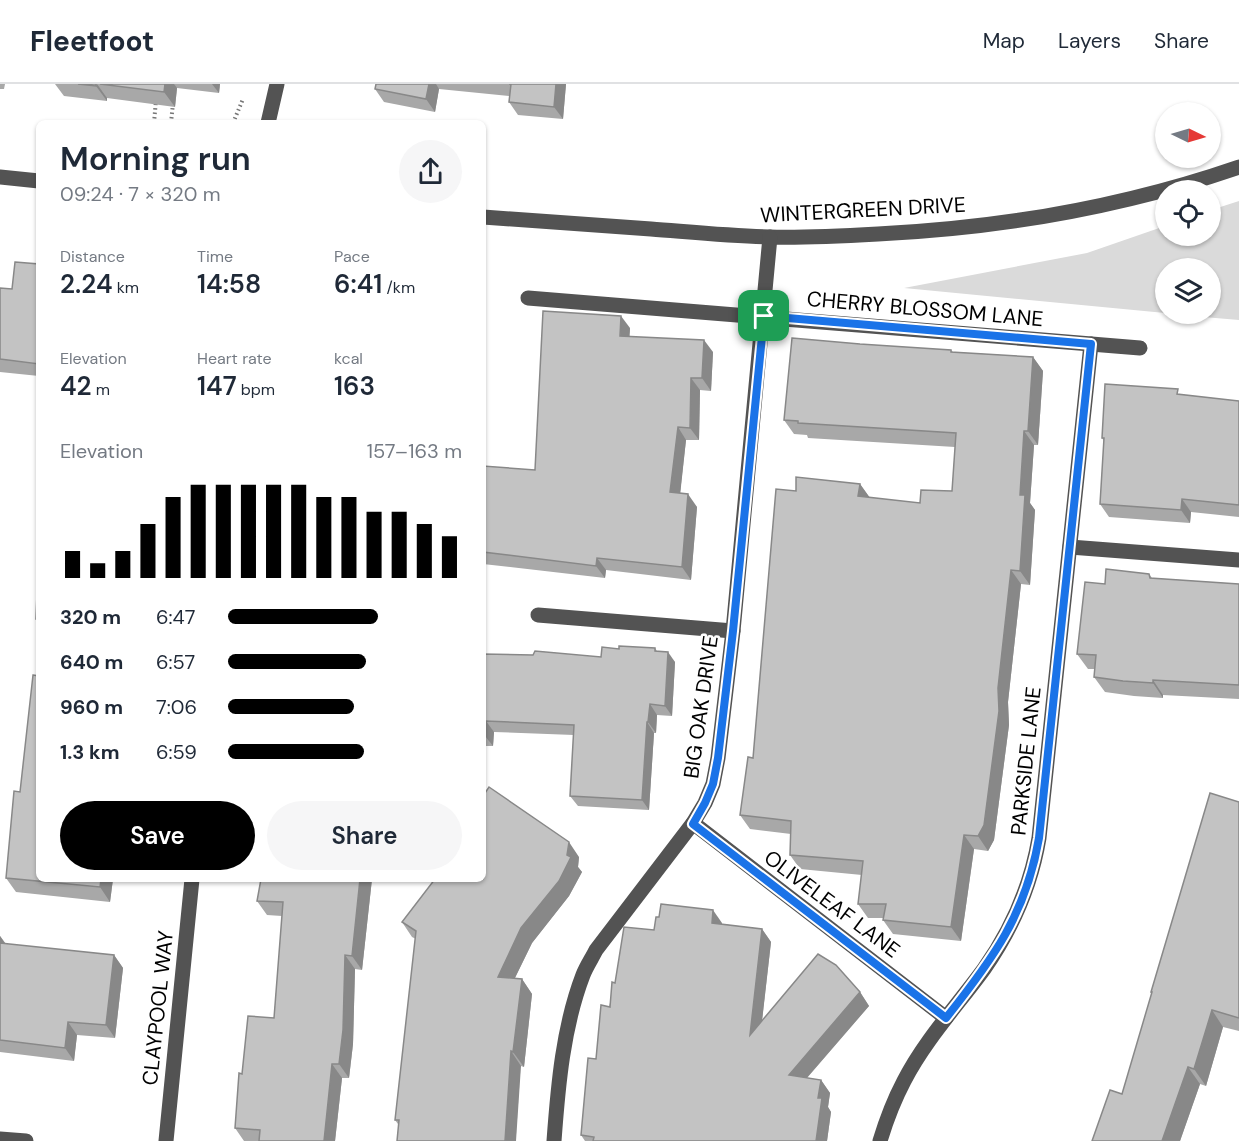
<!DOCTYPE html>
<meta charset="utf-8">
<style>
body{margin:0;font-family:"DM Sans",sans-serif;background:#f6f6f7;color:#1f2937;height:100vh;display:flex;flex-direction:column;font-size:22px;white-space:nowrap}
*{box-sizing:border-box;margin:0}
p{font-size:20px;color:#747a83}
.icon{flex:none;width:33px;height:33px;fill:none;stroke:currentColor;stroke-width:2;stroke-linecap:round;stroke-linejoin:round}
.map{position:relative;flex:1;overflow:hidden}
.sheet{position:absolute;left:36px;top:36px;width:450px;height:762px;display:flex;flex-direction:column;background:#fff;border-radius:9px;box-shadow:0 2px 4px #0004}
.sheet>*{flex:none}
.needle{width:39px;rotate:95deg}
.controls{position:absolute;left:1155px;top:18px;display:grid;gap:12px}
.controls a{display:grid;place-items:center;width:66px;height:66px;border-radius:50%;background:#fff;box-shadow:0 2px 4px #0004;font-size:30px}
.pin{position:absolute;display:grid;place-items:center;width:51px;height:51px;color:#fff;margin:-26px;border-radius:12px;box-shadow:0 3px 9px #0006}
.round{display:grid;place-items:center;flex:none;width:63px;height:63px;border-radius:32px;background:#f6f6f7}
.headline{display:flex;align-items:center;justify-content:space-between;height:102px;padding:0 24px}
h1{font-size:33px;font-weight:600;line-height:45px}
.figures{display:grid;grid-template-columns:repeat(3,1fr);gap:9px;height:102px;padding:6px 24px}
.figures div{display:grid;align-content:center}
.figures b{font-size:26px;font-weight:600}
.figures small{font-size:16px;font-weight:400}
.figures p{font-size:16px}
.chart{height:168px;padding:12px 24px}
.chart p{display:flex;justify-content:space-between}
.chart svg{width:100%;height:108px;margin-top:6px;stroke:#000;stroke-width:6}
.action{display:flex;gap:12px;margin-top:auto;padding:12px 24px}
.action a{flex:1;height:69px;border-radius:36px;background:#000;color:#fff;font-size:24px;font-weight:600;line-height:69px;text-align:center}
.action a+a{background:#f6f6f7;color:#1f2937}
ul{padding:0 24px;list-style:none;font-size:20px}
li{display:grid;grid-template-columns:96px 72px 1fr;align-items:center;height:45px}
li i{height:15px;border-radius:8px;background:#000}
header{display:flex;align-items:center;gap:36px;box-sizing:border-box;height:84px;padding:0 30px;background:#fff;border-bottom:2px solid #e0e1e3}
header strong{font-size:28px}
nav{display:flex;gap:33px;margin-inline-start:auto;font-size:21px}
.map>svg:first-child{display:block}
.green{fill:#dadada}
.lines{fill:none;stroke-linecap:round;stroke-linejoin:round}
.path{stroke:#757575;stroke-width:4;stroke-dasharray:1.5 3;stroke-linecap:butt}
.minor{stroke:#535353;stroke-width:15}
.wall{fill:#a8a8a8}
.shaded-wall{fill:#888}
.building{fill:#c3c3c3;stroke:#888;stroke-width:1.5}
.route-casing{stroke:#fff;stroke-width:12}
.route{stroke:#1a73e8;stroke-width:8}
.labels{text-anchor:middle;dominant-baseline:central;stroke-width:5;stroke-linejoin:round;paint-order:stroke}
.street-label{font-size:21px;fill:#000;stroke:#fff}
</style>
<header>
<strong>Fleetfoot</strong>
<nav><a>Map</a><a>Layers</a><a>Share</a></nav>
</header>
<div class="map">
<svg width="1239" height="1057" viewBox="0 0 1239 1057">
<rect width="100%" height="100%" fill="#fff"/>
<!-- green -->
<path class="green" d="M1239,117V236L1168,230H1210V184H1166L1165,229L904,204L1087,169L1165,142L1166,152H1210L1211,126Z"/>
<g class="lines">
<!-- path -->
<g class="path">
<path d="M154,39L156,16"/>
<path d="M171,39L173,19"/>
<path d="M233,39L243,15"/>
</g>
<!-- minor -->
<g class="minor">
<path d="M268,39L277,0"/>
<path d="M0,93L39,97"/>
<path d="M483,133C539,137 595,141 651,145C690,148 729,152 769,153C805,154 842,152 878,150C1001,144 1123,123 1239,83"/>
<path d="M528,214L1140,264"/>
<path d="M1070,463L1239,476"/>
<path d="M538,531L733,547"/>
<path d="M693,739L946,934"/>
<path d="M0,1055L26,1057"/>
<path d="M166,1057L192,795"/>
<path d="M554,1057C558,1002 563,943 583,891C586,883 592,874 596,866L693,739L705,719L713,700L718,674L733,547L770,153"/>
<path d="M880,1057C886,1037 894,1016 904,997C925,956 957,922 984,885C1012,845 1031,802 1039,754L1091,260"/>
</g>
</g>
<!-- wall -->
<g class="wall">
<path d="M0,0H5L4,5H0Z"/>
<path d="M55,0H220L219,9L177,4L175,23L107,14V17L64,12Z"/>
<path d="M376,0H566L563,35L518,31L509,18V12L439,5L435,28L384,18L375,5Z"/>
<path d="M39,180V292L0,288V204L12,205Z"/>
<path d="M630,244L629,252L713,268L711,307L700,306L699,356H686L680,409L697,423L691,496L606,486L605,494L483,480V382L535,386Z"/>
<path d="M860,260L951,266L953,268L1033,273L1043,287L1038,361H1034L1030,419L1035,426L1030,501L1021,500L1008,618L1009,641L994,756L988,767L974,765L961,857L893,850L883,836V834H868L858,820L862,791L800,785L790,771L791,750L750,745L740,731L753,674L796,407L860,400L870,414L920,419L952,407L955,363L808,354L807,351L794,350L784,336Z"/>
<path d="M1182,311L1239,317V433L1191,428L1190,439L1109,433L1100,420L1104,357L1102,354Z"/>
<path d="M1149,490L1152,494L1239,500V615L1163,611V614L1134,612L1105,608L1094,593L1095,585H1088L1077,570L1105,500Z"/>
<path d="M655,564L657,567L675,578L672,632L657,631L656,649H654L649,726L578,722L570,712L574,651L494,648L493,662H483V570L601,573L619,565Z"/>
<path d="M1239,718V947L1223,943L1206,1002L1200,1000L1180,1057H1092L1122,1010L1152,909L1151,908Z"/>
<path d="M579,773L578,783L582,788L569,812L532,859L515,894L522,895L532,910L524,983L521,982L398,1040L395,1036L416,855L412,853L402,838Z"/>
<path d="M6,794L39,795H113L110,818L16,808Z"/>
<path d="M261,795H372L362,886L355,885L353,960L349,994H342L335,1057H244L235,1044L242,990L274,934L282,832L267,831L257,817Z"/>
<path d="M722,839V840L762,845L771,858L762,936L860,908L869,922L807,994L821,996L830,1009L828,1023L831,1028L827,1057H585L581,1051L596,975L615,899L654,846Z"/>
<path d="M0,852L6,860L114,871L123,884L115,954L77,951L74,977L0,968Z"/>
</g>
<!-- shaded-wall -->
<g class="shaded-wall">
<path d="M97,0L107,14V17L96,2Z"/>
<path d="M165,0H174L177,4L175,23L164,8Z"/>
<path d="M212,0H220L219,9Z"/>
<path d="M429,0H436L439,5L435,28L426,15Z"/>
<path d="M556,0H566L563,35L554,23Z"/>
<path d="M621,232L630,244L629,264L620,252Z"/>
<path d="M704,256L713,268L711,307L702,294Z"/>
<path d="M1033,273L1043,287L1038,361L1028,347Z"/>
<path d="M691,294L700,306L699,356L690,344Z"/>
<path d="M678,343L686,356L679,421L670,408Z"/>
<path d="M1024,347L1034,361L1030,419L1035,426L1030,501L1020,487V411Z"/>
<path d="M860,400L870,414L858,412Z"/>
<path d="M688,410L697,423L691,496L682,483Z"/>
<path d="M1182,415L1191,428L1190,439L1181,426Z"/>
<path d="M597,474L606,486L605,494L596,482Z"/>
<path d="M1011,486L1021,500L1008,618L1009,641L994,756L988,767L978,752L998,604Z"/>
<path d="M668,568L675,578L672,632L665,622Z"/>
<path d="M1153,596L1163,611V614L1153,599Z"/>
<path d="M650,620L657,631L656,649L648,638Z"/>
<path d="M486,637L494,648L493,662L485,652Z"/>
<path d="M647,638L654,649L649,726L642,716Z"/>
<path d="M964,751L974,765L961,857L951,843Z"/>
<path d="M569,758L579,773L578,783L582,788L569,812L532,859L508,908L498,893L521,844L567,771Z"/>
<path d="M101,795H113L110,818L100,803Z"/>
<path d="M360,795H372L362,886L352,872Z"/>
<path d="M713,826L722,839L721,852L712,839Z"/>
<path d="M762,845L771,858L759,964L750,951Z"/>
<path d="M0,852L9,865L0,861Z"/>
<path d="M114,871L123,884L115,954L106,941Z"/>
<path d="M345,871L355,885L353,960L349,994L339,980Z"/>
<path d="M522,895L532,910L524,983L513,968Z"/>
<path d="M860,908L869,922L798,1004L789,991Z"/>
<path d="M1212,926L1223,943L1206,1002L1194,985Z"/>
<path d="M68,938L77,951L74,977L65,964Z"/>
<path d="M511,967L521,982L516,1057H505Z"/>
<path d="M332,980L342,994L335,1057H324Z"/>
<path d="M1188,983L1200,1000L1180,1057H1162Z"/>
<path d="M821,996L830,1009L828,1023L831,1028L827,1057H816L818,1014Z"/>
</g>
<!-- building -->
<g class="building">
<path d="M78,0H96V2Z"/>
<path d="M100,0H165L164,8Z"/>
<path d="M376,0H429L426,15L375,5Z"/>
<path d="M509,0H556L554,23L509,18L511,0Z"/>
<path d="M15,178L39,180V280L0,275V204L12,205Z"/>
<path d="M543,227L621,232L620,252L704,256L702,294H691L690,344L678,343L670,408L688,410L682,483L597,474L596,482L483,468V382L535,386Z"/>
<path d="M792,254L860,260L951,266V268L1033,273L1028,347H1024L1020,411H1025L1020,487L1011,486L998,604L999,627L984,741L978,752L964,751L951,843L883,836L886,820H858L863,777L790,771L791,737L740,731L748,673L753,674L776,405L796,407V393L860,400L858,412L920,419L921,406L952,407L956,349L798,339V337L784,336Z"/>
<path d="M1105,300L1178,305L1177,310L1239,317V421L1182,415L1181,426L1100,420L1104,354H1102Z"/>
<path d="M39,457V535H36Z"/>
<path d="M1106,485L1149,490L1150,494L1239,500V601L1153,596V599L1123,597L1094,593L1096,571L1077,570L1085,498L1105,500Z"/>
<path d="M619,562L655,564V567L668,568L665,622L650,620L648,638H647L642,716L570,712L574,641L486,637L485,652H483V570L533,571L535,567L601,573L602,563L619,565Z"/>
<path d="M33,591L39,592V795H101L100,803L6,794L14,707L20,708Z"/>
<path d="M489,703L569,758L567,771L571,773L559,797L521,844L498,893L522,895L513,968L511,967L505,1057H397L399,1036H395L416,847L402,838L435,795H483V712Z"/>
<path d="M1210,709L1239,718V934L1212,926L1194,985L1188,983L1162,1057H1092L1110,1006L1122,1010L1152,908H1151Z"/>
<path d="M261,795H360L352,872L345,871L343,946L339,980H332L324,1057H259L260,1046L235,1044L239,989L242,990L248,932L274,934L283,818L257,817Z"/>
<path d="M661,820L713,826L712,839L762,845L750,951L818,870L836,881L860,908L789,991L821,996L818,1014H822L816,1057H593L594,1053L581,1051L588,974L596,975L601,921L610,923L612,898L615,899L624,843L654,846L656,833H659Z"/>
<path d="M0,859L114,871L106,941L68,938L65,964L0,956Z"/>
</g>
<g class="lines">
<!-- route casing -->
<g class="route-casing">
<path id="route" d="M764,232L1091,260L1039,754C1026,830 993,875 946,934L693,740L705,719L713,700L718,674L733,547Z"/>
</g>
<!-- route -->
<use href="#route" class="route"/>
</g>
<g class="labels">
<!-- street labels -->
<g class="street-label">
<text transform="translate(863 126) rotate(-3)">WINTERGREEN DRIVE</text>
<text transform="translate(925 225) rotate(5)">CHERRY BLOSSOM LANE</text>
<text transform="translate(701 623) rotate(-82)">BIG OAK DRIVE</text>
<text transform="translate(1026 677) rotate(-84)">PARKSIDE LANE</text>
<text transform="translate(832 820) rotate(37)">OLIVELEAF LANE</text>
<text transform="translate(158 924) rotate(-84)">CLAYPOOL WAY</text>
</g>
</g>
</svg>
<div class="controls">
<a><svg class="needle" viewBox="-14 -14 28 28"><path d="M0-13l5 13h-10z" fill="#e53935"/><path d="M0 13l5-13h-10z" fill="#747a83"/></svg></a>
<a><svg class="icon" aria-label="locate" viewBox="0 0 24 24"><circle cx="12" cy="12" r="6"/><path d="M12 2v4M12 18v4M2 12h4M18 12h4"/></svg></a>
<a><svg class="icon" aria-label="layers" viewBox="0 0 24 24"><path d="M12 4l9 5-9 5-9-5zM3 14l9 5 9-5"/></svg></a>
</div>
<div class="pin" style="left:764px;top:232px;background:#1e9e55"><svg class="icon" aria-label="arrive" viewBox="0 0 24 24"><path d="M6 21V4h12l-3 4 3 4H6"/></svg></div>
<section class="sheet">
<div class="headline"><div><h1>Morning run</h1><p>09:24 · 7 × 320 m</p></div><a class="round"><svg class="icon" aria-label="share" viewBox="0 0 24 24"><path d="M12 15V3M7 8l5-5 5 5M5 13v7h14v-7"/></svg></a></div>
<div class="figures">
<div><p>Distance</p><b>2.24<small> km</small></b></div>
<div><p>Time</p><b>14:58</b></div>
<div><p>Pace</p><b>6:41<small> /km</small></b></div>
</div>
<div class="figures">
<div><p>Elevation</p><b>42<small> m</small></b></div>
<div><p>Heart rate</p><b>147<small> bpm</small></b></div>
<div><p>kcal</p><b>163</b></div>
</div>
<div class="chart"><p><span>Elevation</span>157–163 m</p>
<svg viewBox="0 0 160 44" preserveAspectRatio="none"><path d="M5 44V33M15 44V38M25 44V33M35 44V22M45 44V11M55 44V6M65 44V6M75 44V6M85 44V6M95 44V6M105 44V11M115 44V11M125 44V17M135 44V17M145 44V22M155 44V27"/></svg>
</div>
<ul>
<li><b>320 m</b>6:47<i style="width:64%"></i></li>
<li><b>640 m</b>6:57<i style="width:59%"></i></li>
<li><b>960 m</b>7:06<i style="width:54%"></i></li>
<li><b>1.3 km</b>6:59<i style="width:58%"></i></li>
</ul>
<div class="action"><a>Save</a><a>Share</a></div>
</section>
</div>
